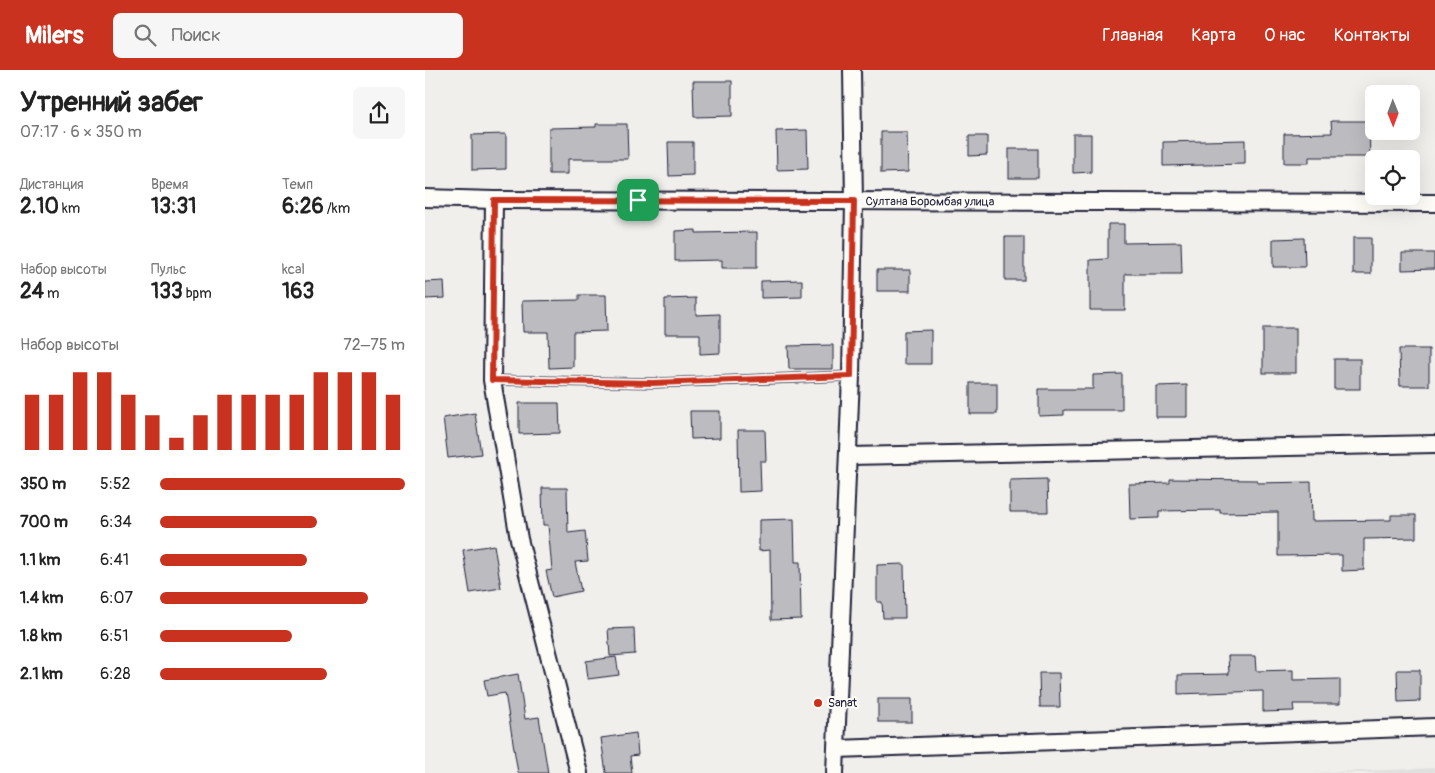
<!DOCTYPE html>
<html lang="ru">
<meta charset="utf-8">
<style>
body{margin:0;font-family:Pangolin,sans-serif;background:#f6f6f6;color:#222;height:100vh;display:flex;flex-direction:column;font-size:19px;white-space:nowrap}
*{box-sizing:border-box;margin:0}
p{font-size:16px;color:#767676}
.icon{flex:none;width:28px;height:28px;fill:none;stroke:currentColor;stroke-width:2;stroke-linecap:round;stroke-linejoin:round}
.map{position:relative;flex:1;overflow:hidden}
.drawer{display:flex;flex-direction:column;background:#fff;width:425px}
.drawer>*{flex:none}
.needle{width:32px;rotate:179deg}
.buttons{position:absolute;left:940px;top:15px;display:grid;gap:10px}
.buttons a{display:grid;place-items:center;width:55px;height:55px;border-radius:8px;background:#fff;box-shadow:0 5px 20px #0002;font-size:25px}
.pin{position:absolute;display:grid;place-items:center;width:42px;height:42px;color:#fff;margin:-21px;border-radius:10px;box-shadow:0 2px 8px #0006}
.round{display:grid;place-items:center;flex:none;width:52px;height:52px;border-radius:8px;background:#f6f6f6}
.headline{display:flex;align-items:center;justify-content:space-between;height:85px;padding:0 20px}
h1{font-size:28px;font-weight:700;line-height:38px}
.metrics{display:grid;grid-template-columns:repeat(3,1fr);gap:8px;height:85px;padding:5px 20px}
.metrics div{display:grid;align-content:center}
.metrics b{font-size:21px;font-weight:700}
.metrics small{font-size:14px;font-weight:400}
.metrics p{font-size:14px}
.chart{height:140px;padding:10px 20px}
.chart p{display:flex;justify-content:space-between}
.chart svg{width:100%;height:90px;margin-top:5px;stroke:#c8321e;stroke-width:6}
ul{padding:0 20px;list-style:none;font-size:16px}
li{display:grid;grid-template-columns:80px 60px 1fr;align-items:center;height:38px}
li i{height:12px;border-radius:6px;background:#c8321e}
header{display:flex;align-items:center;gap:30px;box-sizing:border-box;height:70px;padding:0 25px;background:#c8321e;color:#fff}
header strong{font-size:24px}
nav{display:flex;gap:28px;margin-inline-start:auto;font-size:18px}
.search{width:350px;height:45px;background:#f6f6f6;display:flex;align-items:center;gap:12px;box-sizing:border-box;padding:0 18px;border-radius:8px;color:#767676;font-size:19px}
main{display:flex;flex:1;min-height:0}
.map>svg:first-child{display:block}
.built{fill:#e0e0df}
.building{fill:#bcbcc0;stroke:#22223b}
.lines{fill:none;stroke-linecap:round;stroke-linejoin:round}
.service-casing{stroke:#22223b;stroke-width:11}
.minor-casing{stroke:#22223b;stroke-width:20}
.service{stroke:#fdfcf7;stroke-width:8}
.minor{stroke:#fdfcf7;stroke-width:16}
.route-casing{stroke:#fff;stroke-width:10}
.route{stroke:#c8321e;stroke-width:6}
.poi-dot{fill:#c8321e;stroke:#fdfcf7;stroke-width:2}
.labels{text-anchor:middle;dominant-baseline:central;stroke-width:4;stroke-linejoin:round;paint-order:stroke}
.street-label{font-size:12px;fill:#22223b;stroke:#fdfcf7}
.poi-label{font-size:12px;fill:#22223b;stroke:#fdfcf7;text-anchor:start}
</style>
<header>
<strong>Milers</strong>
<div class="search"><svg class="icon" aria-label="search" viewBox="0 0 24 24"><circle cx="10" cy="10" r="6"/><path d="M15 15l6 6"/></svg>Поиск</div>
<nav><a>Главная</a><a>Карта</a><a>О нас</a><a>Контакты</a></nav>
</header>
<main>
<section class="drawer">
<div class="headline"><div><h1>Утренний забег</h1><p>07:17 · 6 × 350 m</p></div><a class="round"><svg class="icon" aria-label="share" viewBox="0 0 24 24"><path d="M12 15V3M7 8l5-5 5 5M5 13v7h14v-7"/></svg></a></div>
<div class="metrics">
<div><p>Дистанция</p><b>2.10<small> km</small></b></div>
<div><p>Время</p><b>13:31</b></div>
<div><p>Темп</p><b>6:26<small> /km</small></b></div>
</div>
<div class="metrics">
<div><p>Набор высоты</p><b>24<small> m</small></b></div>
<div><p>Пульс</p><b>133<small> bpm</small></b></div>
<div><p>kcal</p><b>163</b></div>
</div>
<div class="chart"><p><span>Набор высоты</span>72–75 m</p>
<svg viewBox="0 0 160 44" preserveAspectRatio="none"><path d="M5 44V17M15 44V17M25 44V6M35 44V6M45 44V17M55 44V27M65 44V38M75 44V27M85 44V17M95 44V17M105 44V17M115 44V17M125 44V6M135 44V6M145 44V6M155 44V17"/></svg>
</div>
<ul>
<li><b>350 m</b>5:52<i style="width:100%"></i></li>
<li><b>700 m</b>6:34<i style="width:64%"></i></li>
<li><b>1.1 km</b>6:41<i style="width:60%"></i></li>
<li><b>1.4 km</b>6:07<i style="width:85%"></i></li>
<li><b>1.8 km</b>6:51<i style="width:54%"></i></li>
<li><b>2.1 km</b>6:28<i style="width:68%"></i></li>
</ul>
</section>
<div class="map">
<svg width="1010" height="703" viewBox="0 0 1010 703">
<rect width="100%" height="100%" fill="#f0efec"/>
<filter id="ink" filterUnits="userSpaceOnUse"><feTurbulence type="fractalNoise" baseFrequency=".02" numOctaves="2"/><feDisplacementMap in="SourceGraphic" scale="10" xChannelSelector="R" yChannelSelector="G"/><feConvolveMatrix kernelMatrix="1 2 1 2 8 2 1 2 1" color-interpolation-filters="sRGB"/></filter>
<g filter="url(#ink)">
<!-- built -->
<path class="built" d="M1010,698V703H887Z"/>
<!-- building -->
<g class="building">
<path d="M268,11H307V46L269,47Z"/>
<path d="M906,51H944L945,87H884V93H859V64L907,63Z"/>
<path d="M171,54H202L203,89H143V104H124V58L171,57Z"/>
<path d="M382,60L383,99L352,100L351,61Z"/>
<path d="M456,62H482L483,102L456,103Z"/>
<path d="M81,64V99L47,100V65Z"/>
<path d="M648,64H666V102L648,103Z"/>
<path d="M544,66H562V85L544,86Z"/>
<path d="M820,70V94L738,96V72Z"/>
<path d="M243,72H268V105L244,106Z"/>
<rect x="584" y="79" width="29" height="29"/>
<path d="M683,154H699V173L756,172L757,204H700V240H665V190L683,189Z"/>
<path d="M271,160V163L332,162V198H297V190L250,191V161Z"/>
<rect x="580" y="167" width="19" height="43"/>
<path d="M879,168L880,197H848V169Z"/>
<rect x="928" y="168" width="18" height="36"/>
<path d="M977,183H1009V199L977,200Z"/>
<rect x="452" y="200" width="33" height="21"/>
<path d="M377,210V227L336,228V211Z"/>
<path d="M19,211L20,228L0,229V212Z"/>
<path d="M154,225H181L182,261L148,262V297L124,298L123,262H98L97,231L154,230Z"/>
<path d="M271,228V245L295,244V283L275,284V264H240V229Z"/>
<rect x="838" y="258" width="33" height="45"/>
<path d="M506,260V294H479V261Z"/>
<path d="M408,275V299H364L363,276Z"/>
<path d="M974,279H1004V316H975Z"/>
<rect x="909" y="289" width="26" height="30"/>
<path d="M697,304V340H639V345L614,346V319H668V305Z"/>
<rect x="545" y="313" width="27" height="31"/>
<path d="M762,315V347H731V316Z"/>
<path d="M94,333H134L135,363L94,364Z"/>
<path d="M265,341H295V368L266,369Z"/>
<path d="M50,343L56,384L23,388L18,348Z"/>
<path d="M313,360H340L341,391H335L336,421L314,422Z"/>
<path d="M622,409L623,442H585V410Z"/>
<path d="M745,409L832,410V413L886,412L887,451L966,450V445H991V468L939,469V500L917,501V485L853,486V442L795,443V440L734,441V448L705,449L704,414L745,413Z"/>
<path d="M117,418H142L143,463L160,461L163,491L150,492L156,521L127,527L121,501L127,500L123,455H118Z"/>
<path d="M369,449L370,492H375L376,549L346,550L345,480L334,481V450Z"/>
<path d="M69,475L76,518L45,523L38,480Z"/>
<path d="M479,494L480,548H458L457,532H452V495Z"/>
<path d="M209,558L210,584L185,586L183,559Z"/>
<path d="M803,586H830L831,601L868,600V610L915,609V634H868L869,641L838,642V621L753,624V605L804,604Z"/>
<path d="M191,587L194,605L163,609L161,591Z"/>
<path d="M972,600H995V631L973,632Z"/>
<path d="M614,603H634L635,637H615Z"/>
<path d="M93,604L100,649L114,647L123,703H93L80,623L62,626L59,610Z"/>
<rect x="453" y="629" width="34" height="23"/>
<path d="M211,663L213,685L205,686L207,703H181L176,668Z"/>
</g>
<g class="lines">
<!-- service casing -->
<g class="service-casing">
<path id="service" d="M67,310L229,313L426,306"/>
</g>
<!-- minor casing -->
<g class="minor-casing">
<g id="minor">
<path id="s1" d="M0,128L69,130L1010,133"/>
<path d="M69,130L67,310L94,469L154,703"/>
<path d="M424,386L1010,374"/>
<path d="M412,679L1010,657"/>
<path d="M410,703L426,306L429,131L427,0"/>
</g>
</g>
<!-- service -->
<use href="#service" class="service"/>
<!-- minor -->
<use href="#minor" class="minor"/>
</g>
</g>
<g class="lines" filter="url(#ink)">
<!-- route casing -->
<g class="route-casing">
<path id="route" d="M69,130L429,131L426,306L228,313L67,310Z"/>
</g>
<!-- route -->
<use href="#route" class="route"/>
</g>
<!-- markers -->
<circle class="poi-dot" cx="393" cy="633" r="5"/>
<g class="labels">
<!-- street labels -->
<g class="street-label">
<text stroke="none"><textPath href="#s1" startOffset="505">Султана Боромбая улица</textPath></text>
</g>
<!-- poi labels -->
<g class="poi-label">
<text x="403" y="633">Sanat</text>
</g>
</g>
</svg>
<div class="buttons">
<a><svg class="needle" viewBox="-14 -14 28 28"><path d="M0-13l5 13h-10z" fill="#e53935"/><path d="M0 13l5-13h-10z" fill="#767676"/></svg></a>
<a><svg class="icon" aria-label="locate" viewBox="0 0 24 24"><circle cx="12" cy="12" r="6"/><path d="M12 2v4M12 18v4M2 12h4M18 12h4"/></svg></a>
</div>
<div class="pin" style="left:213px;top:130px;background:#1e9e55"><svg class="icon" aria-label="arrive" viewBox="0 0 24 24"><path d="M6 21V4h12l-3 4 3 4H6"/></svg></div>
</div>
</main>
